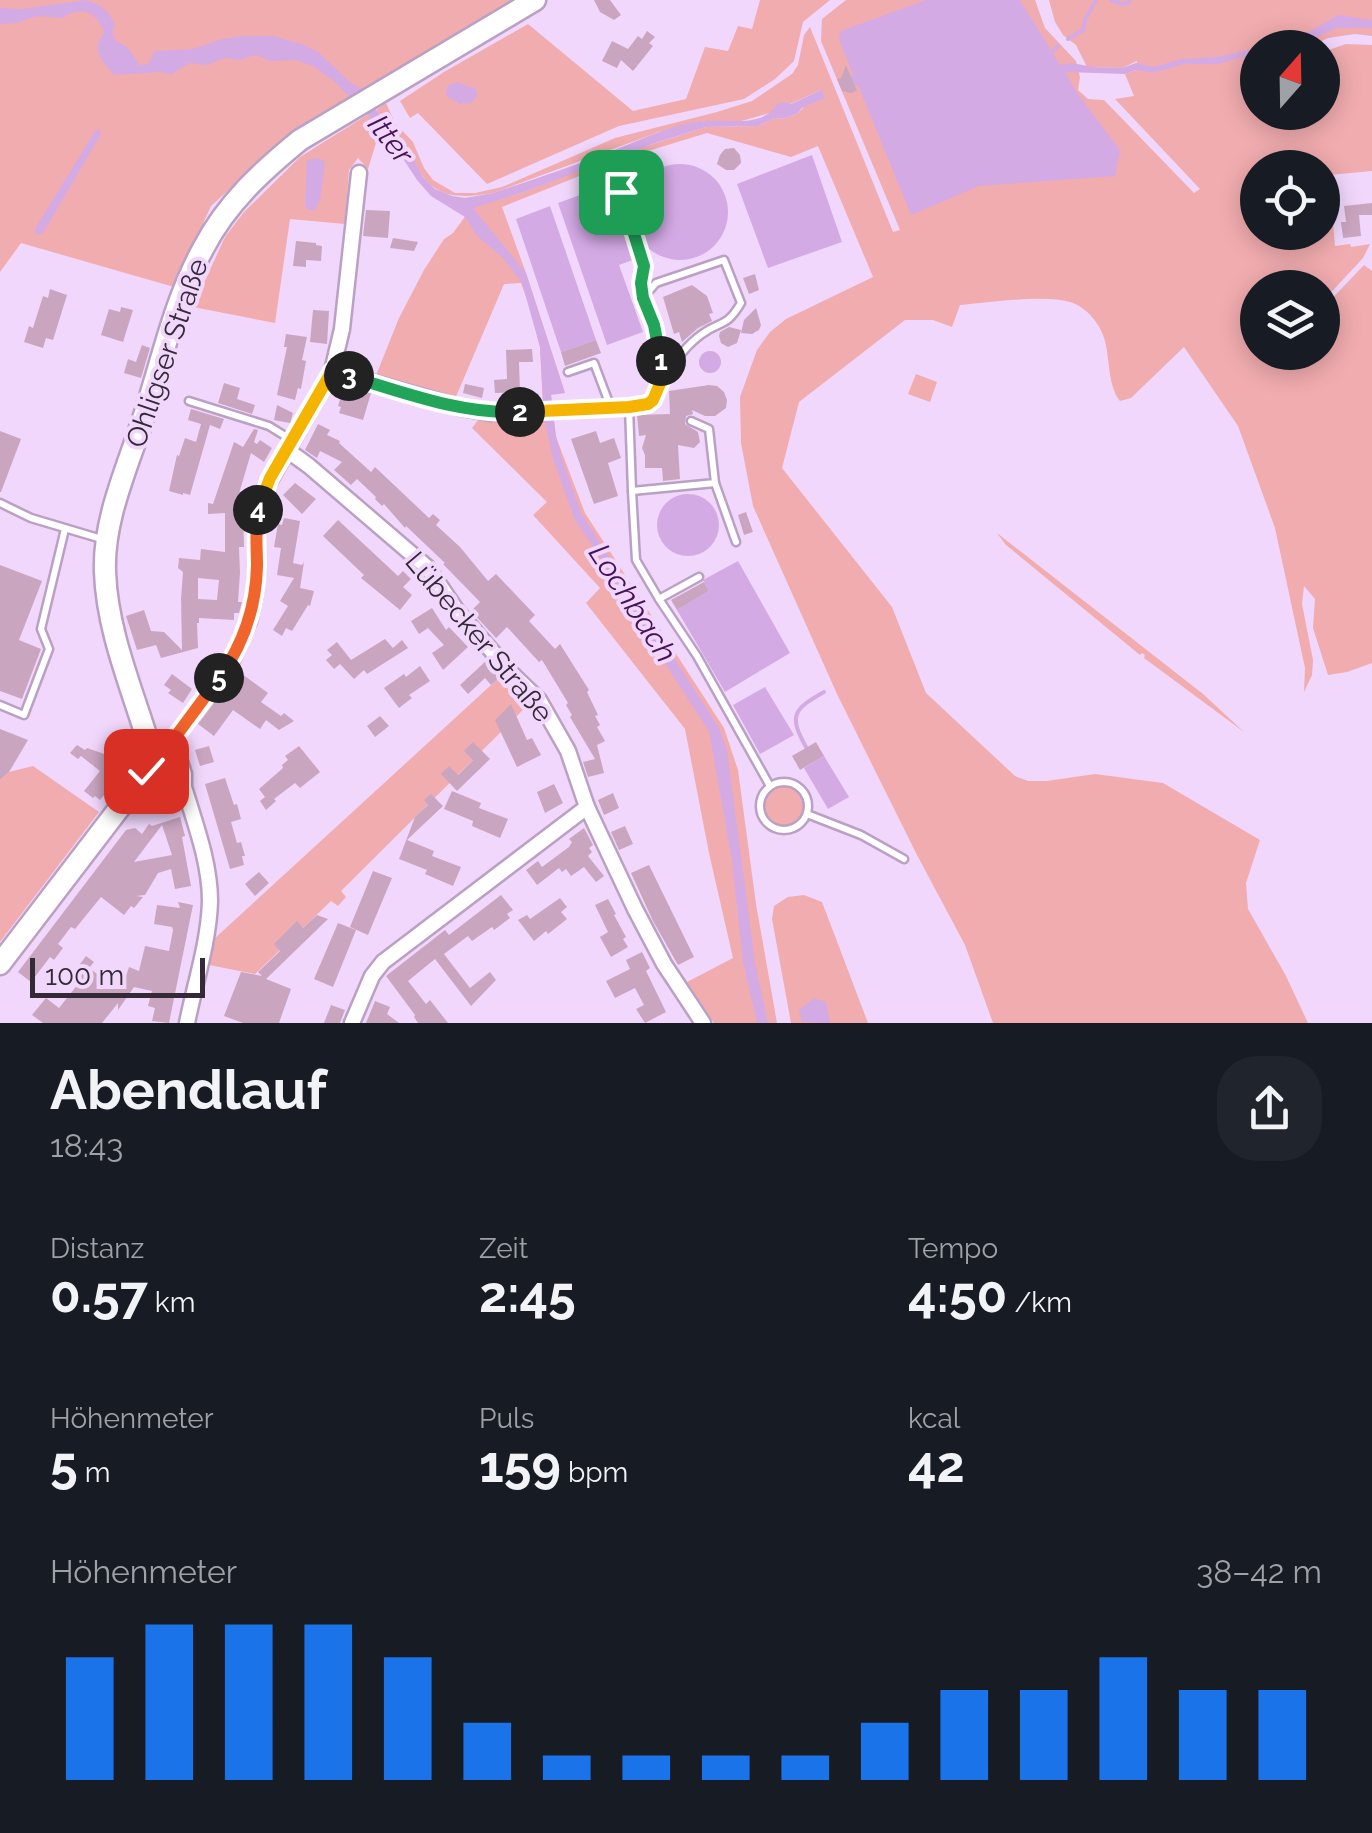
<!DOCTYPE html>
<html lang="de">
<meta charset="utf-8">
<style>
body{margin:0;font-family:Raleway,sans-serif;background:#20242c;color:#f1f3f6;height:100vh;display:flex;flex-direction:column;font-size:38px;white-space:nowrap}
*{box-sizing:border-box;margin:0}
p{font-size:32px;color:#9ea1a6}
.icon{flex:none;width:55px;height:55px;fill:none;stroke:currentColor;stroke-width:2;stroke-linecap:round;stroke-linejoin:round}
.map{position:relative;height:1023px;overflow:hidden}
.drawer{display:flex;flex-direction:column;background:#171b24;flex:1}
.drawer>*{flex:none}
.needle{width:65px;rotate:20deg}
.fabs{position:absolute;left:1240px;top:30px;display:grid;gap:20px}
.fabs a{display:grid;place-items:center;width:100px;height:100px;border-radius:50%;background:#171b24;box-shadow:0 5px 25px #0003;font-size:50px}
.scale{position:absolute;left:30px;bottom:25px;width:175px;box-sizing:border-box;padding-left:10px;border:5px solid #332937;border-top:0;font-size:28px;line-height:35px;white-space:nowrap;color:#332937;-webkit-text-stroke:8px #f1d7fc;paint-order:stroke}
.pin{position:absolute;display:grid;place-items:center;width:85px;height:85px;color:#fff;margin:-42px;border-radius:20px;box-shadow:0 5px 15px #0006}
.km{position:absolute;width:50px;height:50px;margin:-25px;border-radius:50%;background:#222;color:#fff;font-size:28px;line-height:50px;text-align:center}
.round{display:grid;place-items:center;flex:none;width:105px;height:105px;border-radius:40px;background:#20242c}
.overview{display:flex;align-items:center;justify-content:space-between;height:170px;padding:0 50px}
h1{font-size:55px;font-weight:700;line-height:75px}
.stats{display:grid;grid-template-columns:repeat(3,1fr);gap:15px;height:170px;padding:10px 50px}
.stats div{display:grid;align-content:center}
.stats b{font-size:50px;font-weight:700}
.stats small{font-size:28px;font-weight:400}
.stats p{font-size:28px}
.chart{height:280px;padding:20px 50px}
.chart p{display:flex;justify-content:space-between}
.chart svg{width:100%;height:180px;margin-top:10px;stroke:#1a73e8;stroke-width:6}
.map>svg:first-child{display:block}
.green{fill:#f1acaf;fill-rule:evenodd}
.water{fill:#d4aae5}
.lines{fill:none;stroke-linecap:round;stroke-linejoin:round}
.stream{stroke:#d4aae5;stroke-width:4}
.building{fill:#caa5c0;fill-rule:evenodd}
.lane-casing{stroke:#baa1c4;stroke-width:11}
.street-casing{stroke:#baa1c4;stroke-width:19}
.secondary-casing{stroke:#baa1c4;stroke-width:25}
.lane{stroke:#fff;stroke-width:6}
.street{stroke:#fff;stroke-width:14}
.secondary{stroke:#fff;stroke-width:20}
.split-1-casing{stroke:#fff;stroke-width:20}
.split-2-casing{stroke:#fff;stroke-width:20}
.split-3-casing{stroke:#fff;stroke-width:20}
.split-4-casing{stroke:#fff;stroke-width:20}
.split-5-casing{stroke:#fff;stroke-width:20}
.split-6-casing{stroke:#fff;stroke-width:20}
.split-1{stroke:#22a559;stroke-width:12}
.split-2{stroke:#f5b400;stroke-width:12}
.split-3{stroke:#22a559;stroke-width:12}
.split-4{stroke:#f5b400;stroke-width:12}
.split-5{stroke:#f0652b;stroke-width:12}
.split-6{stroke:#f0652b;stroke-width:12}
.labels{text-anchor:middle;dominant-baseline:central;stroke-width:8;stroke-linejoin:round;paint-order:stroke}
.street-label{font-size:28px;fill:#332937;stroke:#f1d7fc}
.water-label{font-size:30px;font-style:italic;fill:#461257;stroke:#f1d7fc}
</style>
<div class="map">
<svg width="1372" height="1023" viewBox="0 0 1372 1023">
<rect width="100%" height="100%" fill="#f1d7fc"/>
<!-- green -->
<g class="green">
<path d="M0,0H511L442,45L373,85L266,156L211,206L174,287L21,243L0,272Z"/>
<path d="M760,0H830L803,22L794,61L775,79L744,99L619,126L487,184L418,113L410,118L400,101L444,72L528,24L633,111L686,99L705,47L728,51L738,26L752,29Z"/>
<path d="M846,0H1035L1045,28L1076,61L1080,77L1078,90L1088,99L1104,100L1194,193L1200,189L1115,99L1134,96L1125,74L1136,70L1137,61L1122,68L1087,67L1076,45L1063,35L1055,22L1049,0H1372V36L1355,34L1328,38L1309,47L1258,48L1257,67L1249,69L1248,78L1257,77L1258,112H1322L1323,52L1346,44L1372,45V171L1329,175L1335,246L1350,244L1351,247L1370,244L1363,258L1323,301L1322,288H1258V352H1322L1323,308L1364,265L1372,271V663L1347,672L1328,675L1313,628L1315,599L1304,586L1302,604L1313,660L1312,675L1304,692L1305,668L1275,528L1238,426L1184,347L1131,398L1120,401C1108,386 1110,361 1105,341C1101,325 1087,307 1070,302C1044,294 989,303 960,305L952,327L933,320H905L799,402L782,468L892,607L926,693L1015,776L1028,781H1047L1095,774L1163,783L1260,840L1246,883L1248,909L1286,976L1308,1023H993L965,945L917,855L837,694L753,506L741,443L740,397L757,350L770,332L786,319L873,277L818,146L791,157L707,133L622,159L502,207L526,273L565,393L551,394L552,406H543L540,347L531,310L521,283L504,284L455,399L375,378L399,318L424,270L444,239L453,233L472,207L521,193L618,155L706,127L758,126L775,118L782,119L797,114L821,90L790,104L785,102L775,107L773,112L738,122L705,121L659,132L493,193C466,197 440,201 422,175C416,166 412,156 407,147C398,134 386,122 376,110L386,103L395,123L413,142L424,168L433,180L455,193H475L502,187L615,138L717,112L752,101L792,74L798,65L804,35L810,27L893,232L900,230L821,41L822,19ZM1258,168H1322V232H1258Z"/>
<path d="M367,115L380,130L368,169L358,158L349,170L345,224L290,219L275,323L193,307L225,237L244,212L300,157Z"/>
<path d="M916,374L937,382L930,402L908,394Z"/>
<path d="M553,416L556,437L585,513L724,728L738,770L756,904L777,1023H714L687,982L733,958L709,853L685,729L586,603L600,588L533,515L547,502L472,428L479,419Z"/>
<path d="M997,533L1203,694L1244,732L1144,658L1145,655L1142,653L1140,655L1006,545Z"/>
<path d="M502,675L506,679L508,676L533,700L341,891L346,897L338,906L331,901L255,974L209,965L214,939Z"/>
<path d="M33,766L99,812L0,942V780L9,772Z"/>
<circle cx="784" cy="805" r="21"/>
<path d="M804,895L822,902L868,1023H791L772,919L774,906L788,897Z"/>
</g>
<!-- water -->
<g class="water">
<path d="M86,0C102,5 109,10 115,26L112,32L115,40L128,48L140,65L148,64L155,51L193,49L222,39L244,36H273L302,44L318,52L352,84L363,89L376,110L406,145L423,177L435,189L452,196L465,198L493,193C535,179 576,165 617,149C645,138 675,123 706,121C729,119 763,128 777,104L785,102L791,104L821,90L825,98L802,108L797,114L782,119L775,118L758,126L706,127L652,144L521,193L473,208L526,273L565,393L551,395L556,436L562,459L581,513L719,728L727,750L755,963L768,1023H757L743,962L732,860L709,731L626,604L604,563L575,520L553,459L544,417L540,347L522,283L503,258L477,236L465,217L431,196L417,180L400,154L367,115L335,82L313,66L295,60L271,61L255,55L240,60L225,58L207,65L189,63L172,74L160,72L115,75C108,69 96,56 98,45C99,40 102,37 104,32C96,11 81,5 62,18L36,16L17,23L0,24V8L23,9Z"/>
<path d="M926,0H1020L1060,65L1072,63L1093,67L1122,68L1136,63L1154,67L1181,59L1217,57L1257,48L1258,55L1237,58L1219,64H1184L1153,73L1136,70L1125,74L1065,72L1077,93L1120,150L1115,176L979,186L911,215L858,85L855,86L851,77L853,75L839,39L841,31Z"/>
<path d="M1338,15L1372,20V28H1337L1295,47H1262H1283Z"/>
<path d="M457,82L476,89L477,96L471,103L460,104L446,96L448,85Z"/>
<path d="M100,129L101,134L43,233L36,235L35,229L95,131Z"/>
<path d="M812,155L842,242L768,268L737,184Z"/>
<path d="M319,158L325,162L320,200L314,211L305,208L307,160Z"/>
<circle cx="680" cy="212" r="48"/>
<path d="M594,190L598,202L616,196L638,258L619,265L643,332L607,345L558,203Z"/>
<path d="M550,206L596,340L561,352L516,219Z"/>
<circle cx="710" cy="362" r="11"/>
<circle cx="688" cy="525" r="31"/>
<path d="M738,561L790,653L725,692L677,610L709,591L703,580Z"/>
<path d="M765,687L794,735L760,754L733,705Z"/>
<path d="M824,756L849,797L828,809L804,768Z"/>
<path d="M814,998L826,1002L830,1023L802,1022L799,1010Z"/>
</g>
<g class="lines">
<!-- stream -->
<g class="stream">
<path d="M1111,0L1122,4L1128,3L1130,0"/>
<path d="M1068,39L1083,30L1085,20L1096,0"/>
<path d="M1050,54L1058,46"/>
<path d="M806,747C788,715 794,709 824,692"/>
</g>
</g>
<!-- building -->
<g class="building">
<path d="M594,0H610L621,15L614,20L600,12Z"/>
<path d="M647,31L655,37L649,43L653,46L633,71L621,60L617,68L602,61L612,41L628,49L638,36L642,39Z"/>
<path d="M846,65L857,91L850,93L842,91L837,79L841,78Z"/>
<path d="M734,148L740,155L741,163L734,170H726L717,164L720,155L725,149Z"/>
<path d="M1372,203V215H1359L1361,236L1343,238L1341,222H1346L1344,206Z"/>
<path d="M366,210L390,211L388,238L363,236Z"/>
<path d="M393,238L418,242L414,251L390,248Z"/>
<path d="M296,241L316,243V245L322,246L321,261L306,260V267L293,266Z"/>
<path d="M755,274L759,290L749,294L743,278Z"/>
<path d="M692,285L707,296L713,313L709,314L712,321L698,328L682,342L679,332L674,334L663,297Z"/>
<path d="M50,289L67,295L53,340L46,338L43,348L24,342L29,326L33,328L43,296L48,298Z"/>
<path d="M121,307L133,310L123,342L101,335L109,309L120,312Z"/>
<path d="M756,308L761,325L759,330L752,334L741,333L744,320Z"/>
<path d="M313,310L329,311L327,344L310,342Z"/>
<path d="M729,327L741,330L737,343L728,347L721,343L719,336L720,332Z"/>
<path d="M286,334L307,337L302,360L306,361L301,389L298,388L295,400L277,395L287,347H284Z"/>
<path d="M596,340L601,353L565,366L561,352Z"/>
<path d="M142,345L150,348L141,378L124,373L128,359L136,362Z"/>
<path d="M532,349L533,362H519L520,392L495,393L494,380L507,379L506,350Z"/>
<path d="M224,383L240,388L237,399L255,405L252,414L218,403Z"/>
<path d="M465,384L484,388L482,398L463,393Z"/>
<path d="M709,385L717,386L724,392L727,400L726,408L715,416H705L692,410L693,414L686,416L685,424L698,432L700,442L694,448L678,445L680,479L663,481L662,468H645V455L642,448L646,435L639,436L637,415L670,414L669,391Z"/>
<path d="M357,389L371,393L363,420L339,413L341,407L338,406L341,396L354,400Z"/>
<path d="M277,405L293,413L290,423L274,420Z"/>
<path d="M191,409L224,419L220,429L210,425L190,495L183,493V495L169,491L177,455L179,456L185,438L196,442L201,424L188,420Z"/>
<path d="M318,424L330,430L327,435L340,441L339,443L371,472L375,467L429,518L433,514L440,520L436,525L460,547L488,581L496,574L535,615L529,621L543,636L555,649L560,644L589,690L587,692L598,715L595,716L600,725L597,727L605,741L597,745L604,773L588,777L583,762L595,759L570,717L572,715L566,705L568,703L542,660L539,662L507,627L496,638L471,611L480,602L443,564L445,563L406,526L405,528L384,504L382,506L375,499L376,497L357,479L351,485L334,470L342,462L320,451L317,458L305,450Z"/>
<path d="M254,429L258,430L254,442L257,444L260,440L272,448L264,462L251,453L233,514L243,513L244,547H239L240,573L238,602H242L239,613H234V620L199,618V623H197L198,648L161,658L156,645L137,650L126,616L144,610L151,631L164,632L182,650L181,599L183,572L178,568L179,558L200,560L201,549L225,552V513L208,514V503L213,504L234,442L243,447ZM198,578L219,580L217,600L198,599Z"/>
<path d="M0,431L21,439L1,492H0Z"/>
<path d="M596,431L600,443L614,438L621,458L608,463L618,496L594,504L571,439Z"/>
<path d="M295,483L316,499L302,514L283,495Z"/>
<path d="M746,512L753,532L744,535L738,515Z"/>
<path d="M284,518L300,521L293,563L302,565L304,562L300,588L314,591L310,606L308,605L292,631L286,628L282,636L273,630L288,606L280,601L294,578L277,575L281,548L274,547L278,524L282,525Z"/>
<path d="M338,520L398,576L403,571L411,579L403,587L412,595L400,610L361,578L364,575L323,536Z"/>
<path d="M0,565L42,581L19,640L41,649L22,699L0,691Z"/>
<path d="M704,582L709,591L677,610L671,600Z"/>
<path d="M432,608L446,630L449,627L468,647L443,670L432,653L444,645L428,628L419,634L411,621Z"/>
<path d="M385,639L393,648L402,640L408,648L367,674L364,670L354,679L340,664L334,669L326,660L332,655L327,650L337,642L351,660Z"/>
<path d="M486,661L500,677L491,685L485,678L468,694L460,685Z"/>
<path d="M420,666L430,681L409,695L412,698L399,708L384,688L404,674L406,677Z"/>
<path d="M238,671L268,693L261,702L281,716L284,713L294,721L279,730L266,720L260,729L233,710L214,736L198,724Z"/>
<path d="M172,674L192,689L183,703L168,693L171,690L164,685Z"/>
<path d="M511,704L527,740L532,738L541,755L517,767L495,720Z"/>
<path d="M380,716L389,726L375,737L367,726Z"/>
<path d="M0,729L28,740L9,772L0,780Z"/>
<path d="M473,742L490,759L457,791L441,774L449,766L458,775L473,760L464,751Z"/>
<path d="M816,742L824,756L800,770L792,756Z"/>
<path d="M77,745L85,750L87,748L113,757L120,762L111,772L118,778L100,800L95,796L93,798L84,791L100,771L81,756L78,759L70,753Z"/>
<path d="M209,746L214,762L200,766L195,750Z"/>
<path d="M299,746L320,772L300,788L295,783L274,799L276,801L266,810L260,801L265,797L259,789L283,768L282,765L288,760L285,756Z"/>
<path d="M161,773L173,783L155,806L144,798Z"/>
<path d="M225,778L234,805L237,804L241,819L231,822L237,843L241,842L245,856H242L244,865L230,869L205,784Z"/>
<path d="M554,784L563,803L545,813L537,792Z"/>
<path d="M452,791L481,803L479,808L508,819L500,838L472,826L473,821L444,809Z"/>
<path d="M613,793L619,808L604,815L598,800Z"/>
<path d="M431,794L443,806L407,840L434,851L432,856L461,867L453,886L425,874L427,870L399,859L415,817L428,805L424,800Z"/>
<path d="M180,817L185,836L182,837L191,886L175,889L171,869L158,873L145,895L136,896L143,897L134,908L131,906L124,915L101,897L75,929L71,927L58,944L63,948L54,960L50,957L31,982L18,972L126,830L135,828L142,834L149,824L152,826ZM162,825L172,855L134,862Z"/>
<path d="M625,826L633,844L619,850L611,832Z"/>
<path d="M584,828L593,845L589,848L592,852L588,856L604,876L596,882L584,867L571,876L566,869L562,872L559,868L537,885L526,870L538,861L542,867L569,847L572,842L569,839Z"/>
<path d="M649,865L694,957L678,965L653,921L631,873Z"/>
<path d="M373,871L392,878L368,935L350,927Z"/>
<path d="M259,872L269,883L255,896L245,884Z"/>
<path d="M501,895L513,910L507,914L510,918L494,930L492,927L472,941L468,936L444,954L470,988L490,972L496,980L471,1006L435,959L408,981L426,1004L430,1000L448,1023H418L414,1017L415,1015L386,976L445,930L449,935Z"/>
<path d="M560,898L567,907L561,912L567,919L548,934L546,931L534,941L518,920L527,915L530,919Z"/>
<path d="M608,899L616,914L614,915L626,937L623,939L628,947L611,957L600,937L608,932L595,905Z"/>
<path d="M178,902L193,905L169,1023L152,1021L155,1008L148,1006L152,991L134,987L118,1010V1003L102,1023H43L32,1015L46,998L59,1008L78,984L73,980L80,970L77,968L86,956L94,962L89,968L111,984L112,982L122,989L129,967L139,971L145,946L169,951L173,930L172,927L154,924L157,905L180,908Z"/>
<path d="M317,915L328,919L266,979L291,989L279,1023H243L224,1016L241,972L262,976L258,972L280,951L274,944L297,921L303,928Z"/>
<path d="M338,923L356,930L333,987L314,979Z"/>
<path d="M642,952L650,968L646,971L666,1012L645,1023L636,1009L644,1005L635,988L615,998L606,981L630,969L626,960Z"/>
<path d="M375,1001L390,1007L387,1014L399,1023H366Z"/>
<path d="M331,1005L345,1010L340,1023H324Z"/>
</g>
<g class="lines">
<!-- lane casing -->
<g class="lane-casing">
<g id="lane">
<path d="M621,192L622,201L643,265L641,283L643,296"/>
<path d="M568,372L594,363L611,408"/>
<path d="M189,401L269,426L290,439"/>
<path d="M629,407C632,407 643,406 645,405C680,390 653,321 643,298L656,283L724,260L741,303C726,328 722,320 702,334C685,346 675,362 663,379"/>
<path d="M543,412L629,407L632,491L715,483L709,429L691,421"/>
<path d="M715,483L736,542"/>
<path d="M632,491L636,560L659,599L699,577"/>
<path d="M0,503L31,518L105,540"/>
<path d="M659,599L697,656L770,786"/>
<path d="M0,705L24,715L49,649L41,629L65,529"/>
<circle cx="784" cy="806" r="24"/>
<path d="M807,814L861,835L904,859"/>
</g>
</g>
<!-- street casing -->
<g class="street-casing">
<g id="street">
<path d="M332,371L462,408L490,413L543,412"/>
<path d="M287,450L309,466L428,568L457,611L510,672L539,700L568,751L587,807L635,909L664,964L703,1023"/>
<path d="M173,740L184,774V787C195,823 210,863 210,901C209,941 195,983 187,1023"/>
<path d="M150,748L173,740L231,662L239,645L249,621L254,599L257,570L256,519L261,496L332,371L342,329L359,173"/>
<path d="M352,1023L372,976L383,962L587,807"/>
</g>
</g>
<!-- secondary casing -->
<g class="secondary-casing">
<path id="secondary" d="M0,964L140,781L151,760L150,748C133,691 107,632 105,572C103,522 125,473 141,425C161,366 173,302 204,247C227,203 262,171 300,140L535,0"/>
</g>
<!-- lane -->
<use href="#lane" class="lane"/>
<!-- street -->
<use href="#street" class="street"/>
<!-- secondary -->
<use href="#secondary" class="secondary"/>
</g>
<g class="lines">
<!-- split-1 casing -->
<g class="split-1-casing">
<path id="split-1" d="M621,192L644,266L641,283L643,298L654,325L661,361"/>
</g>
<!-- split-2 casing -->
<g class="split-2-casing">
<path id="split-2" d="M520,412L629,407L648,404L653,400L662,379L661,361"/>
</g>
<!-- split-3 casing -->
<g class="split-3-casing">
<path id="split-3" d="M349,376C405,393 461,414 520,412"/>
</g>
<!-- split-4 casing -->
<g class="split-4-casing">
<path id="split-4" d="M258,510L270,478L332,371L349,376"/>
</g>
<!-- split-5 casing -->
<g class="split-5-casing">
<path id="split-5" d="M219,678C243,645 256,607 257,566C257,548 255,529 258,510"/>
</g>
<!-- split-6 casing -->
<g class="split-6-casing">
<path id="split-6" d="M146,771L151,760L150,748L173,740L219,678"/>
</g>
<!-- split-1 -->
<use href="#split-1" class="split-1"/>
<!-- split-2 -->
<use href="#split-2" class="split-2"/>
<!-- split-3 -->
<use href="#split-3" class="split-3"/>
<!-- split-4 -->
<use href="#split-4" class="split-4"/>
<!-- split-5 -->
<use href="#split-5" class="split-5"/>
<!-- split-6 -->
<use href="#split-6" class="split-6"/>
</g>
<g class="labels">
<!-- street labels -->
<g class="street-label">
<text transform="translate(167 353) rotate(-71)">Ohligser Straße</text>
<text transform="translate(479 637) rotate(50)">Lübecker Straße</text>
</g>
<!-- water labels -->
<g class="water-label">
<text transform="translate(391 139) rotate(52)">Itter</text>
<text transform="translate(633 603) rotate(57)">Lochbach</text>
</g>
</g>
</svg>
<div class="fabs">
<a><svg class="needle" viewBox="-14 -14 28 28"><path d="M0-13l5 13h-10z" fill="#e53935"/><path d="M0 13l5-13h-10z" fill="#9ea1a6"/></svg></a>
<a><svg class="icon" aria-label="locate" viewBox="0 0 24 24"><circle cx="12" cy="12" r="6"/><path d="M12 2v4M12 18v4M2 12h4M18 12h4"/></svg></a>
<a><svg class="icon" aria-label="layers" viewBox="0 0 24 24"><path d="M12 4l9 5-9 5-9-5zM3 14l9 5 9-5"/></svg></a>
</div>
<div class="scale">100 m</div>
<div class="pin" style="left:621px;top:192px;background:#1e9e55"><svg class="icon" aria-label="arrive" viewBox="0 0 24 24"><path d="M6 21V4h12l-3 4 3 4H6"/></svg></div>
<div class="pin" style="left:146px;top:771px;background:#d93025"><svg class="icon" aria-label="check" viewBox="0 0 24 24"><path d="M5 12l5 5 9-10"/></svg></div>
<b class="km" style="left:661px;top:361px">1</b>
<b class="km" style="left:520px;top:412px">2</b>
<b class="km" style="left:349px;top:376px">3</b>
<b class="km" style="left:258px;top:510px">4</b>
<b class="km" style="left:219px;top:678px">5</b>
</div>
<section class="drawer">
<div class="overview"><div><h1>Abendlauf</h1><p>18:43</p></div><a class="round"><svg class="icon" aria-label="share" viewBox="0 0 24 24"><path d="M12 15V3M7 8l5-5 5 5M5 13v7h14v-7"/></svg></a></div>
<div class="stats">
<div><p>Distanz</p><b>0.57<small> km</small></b></div>
<div><p>Zeit</p><b>2:45</b></div>
<div><p>Tempo</p><b>4:50<small> /km</small></b></div>
</div>
<div class="stats">
<div><p>Höhenmeter</p><b>5<small> m</small></b></div>
<div><p>Puls</p><b>159<small> bpm</small></b></div>
<div><p>kcal</p><b>42</b></div>
</div>
<div class="chart"><p><span>Höhenmeter</span>38–42 m</p>
<svg viewBox="0 0 160 44" preserveAspectRatio="none"><path d="M5 44V14M15 44V6M25 44V6M35 44V6M45 44V14M55 44V30M65 44V38M75 44V38M85 44V38M95 44V38M105 44V30M115 44V22M125 44V22M135 44V14M145 44V22M155 44V22"/></svg>
</div>
</section>
